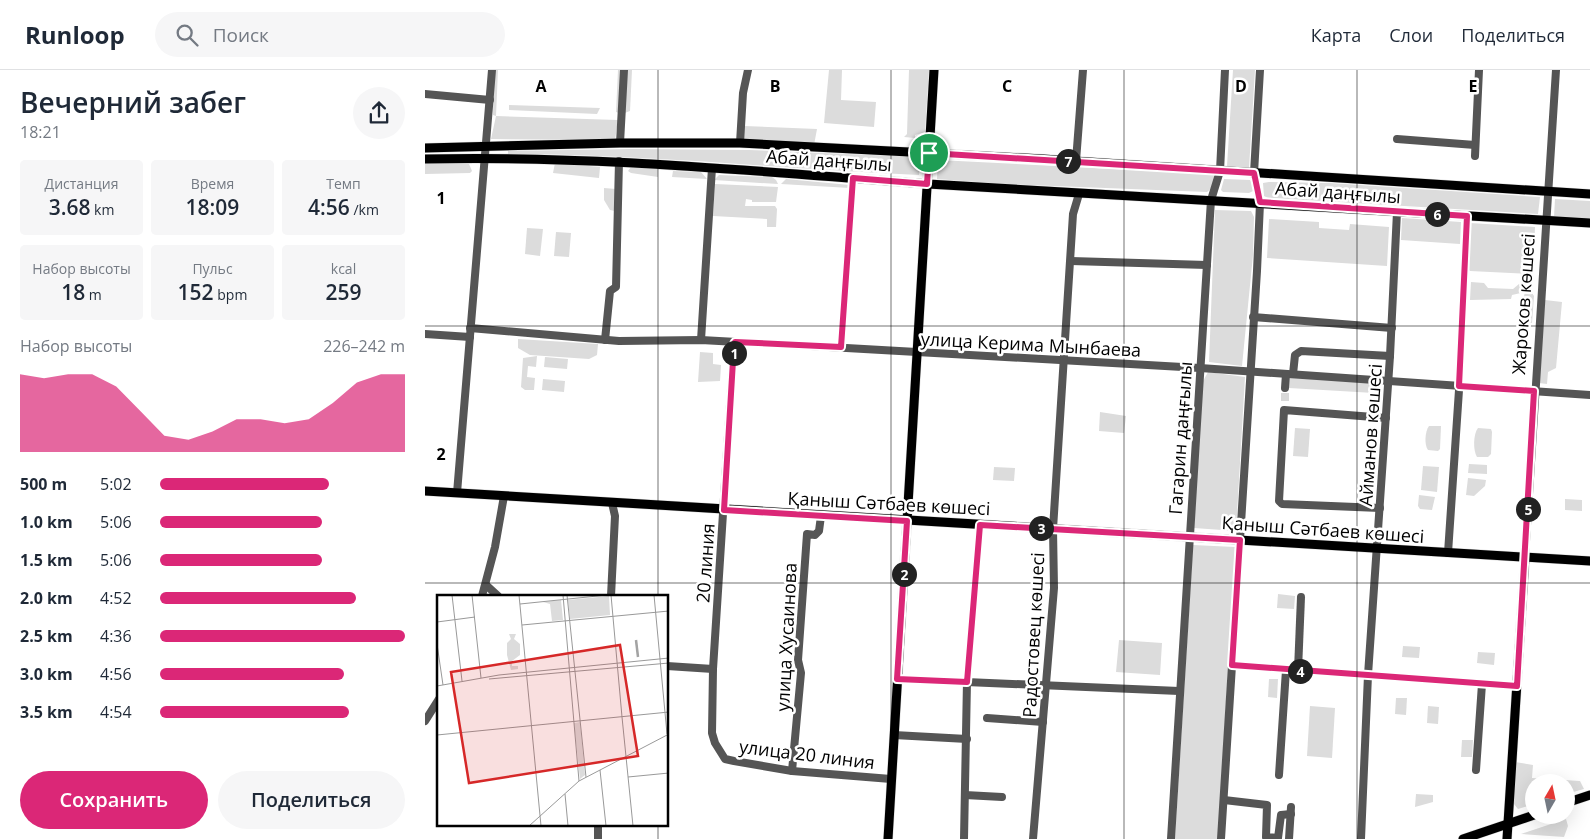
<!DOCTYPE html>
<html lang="ru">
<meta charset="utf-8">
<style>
body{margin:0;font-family:"Open Sans",sans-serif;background:#f6f6f7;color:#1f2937;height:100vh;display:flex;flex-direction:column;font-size:19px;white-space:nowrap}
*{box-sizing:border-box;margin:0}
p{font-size:16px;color:#747a83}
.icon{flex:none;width:28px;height:28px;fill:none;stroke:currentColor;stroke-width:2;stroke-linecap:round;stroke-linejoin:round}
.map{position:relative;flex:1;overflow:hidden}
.panel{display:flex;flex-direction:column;background:#fff;width:425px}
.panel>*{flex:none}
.needle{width:32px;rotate:9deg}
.tools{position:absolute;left:1100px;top:704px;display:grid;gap:10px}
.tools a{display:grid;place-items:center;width:50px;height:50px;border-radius:50%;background:#fff;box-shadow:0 5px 20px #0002;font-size:25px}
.pin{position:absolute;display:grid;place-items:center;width:42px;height:42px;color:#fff;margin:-21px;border:2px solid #fff;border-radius:50%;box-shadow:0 1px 5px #0007}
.km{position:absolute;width:25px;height:25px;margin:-12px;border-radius:50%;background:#222;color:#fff;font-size:14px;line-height:25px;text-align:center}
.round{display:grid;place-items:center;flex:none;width:52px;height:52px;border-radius:26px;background:#f6f6f7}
.summary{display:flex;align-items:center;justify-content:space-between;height:85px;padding:0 20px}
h1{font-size:28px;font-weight:600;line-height:38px}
.metrics{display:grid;grid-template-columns:repeat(3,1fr);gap:8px;height:85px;padding:5px 20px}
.metrics div{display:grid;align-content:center;border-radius:5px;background:#f6f6f7;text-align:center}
.metrics b{font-size:21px;font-weight:600}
.metrics small{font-size:14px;font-weight:400}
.metrics p{font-size:14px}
.chart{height:140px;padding:10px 20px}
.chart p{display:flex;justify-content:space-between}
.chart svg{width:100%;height:90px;margin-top:5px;fill:#db2777;opacity:.7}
.cta{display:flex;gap:10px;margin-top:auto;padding:10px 20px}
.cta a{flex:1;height:58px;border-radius:30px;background:#db2777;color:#fff;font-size:20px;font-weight:600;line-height:58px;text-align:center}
.cta a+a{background:#f6f6f7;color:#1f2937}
ul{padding:0 20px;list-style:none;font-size:16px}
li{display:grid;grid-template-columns:80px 60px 1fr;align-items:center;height:38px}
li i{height:12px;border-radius:6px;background:#db2777}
header{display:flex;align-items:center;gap:30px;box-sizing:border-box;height:70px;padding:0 25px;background:#fff;border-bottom:1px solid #e0e1e3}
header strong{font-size:24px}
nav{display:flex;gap:28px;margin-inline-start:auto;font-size:18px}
.search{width:350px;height:45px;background:#f6f6f7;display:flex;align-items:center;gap:12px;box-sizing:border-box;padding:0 18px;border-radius:28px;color:#747a83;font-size:19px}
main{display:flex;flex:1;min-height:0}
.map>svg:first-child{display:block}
.green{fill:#dcdcdc}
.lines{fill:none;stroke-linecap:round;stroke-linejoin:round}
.minor-tunnel{stroke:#d9d9d9;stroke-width:8;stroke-dasharray:8 4;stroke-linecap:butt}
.major-casing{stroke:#dbdbdb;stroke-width:10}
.minor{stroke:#555;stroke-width:8}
.major{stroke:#000;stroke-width:9}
.route-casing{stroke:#fff;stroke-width:10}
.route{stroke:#db2777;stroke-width:6}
.grid{fill:none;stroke:#000;stroke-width:1;stroke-opacity:0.55}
.labels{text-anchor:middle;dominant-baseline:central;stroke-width:5;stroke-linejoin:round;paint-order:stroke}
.street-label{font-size:18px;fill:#000;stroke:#fff}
.inset-river{fill:none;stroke:#a3a3a3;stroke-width:2.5}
.inset-road{fill:none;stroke:#999;stroke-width:1}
.view{fill:#d62828;fill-opacity:0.15;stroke:#d62828;stroke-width:2.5}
.inset-edge{fill:none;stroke:#000;stroke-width:2.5}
.grid-label{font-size:16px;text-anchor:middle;font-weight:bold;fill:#000;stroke:#fff;stroke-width:5;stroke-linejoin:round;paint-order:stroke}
</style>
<header>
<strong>Runloop</strong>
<div class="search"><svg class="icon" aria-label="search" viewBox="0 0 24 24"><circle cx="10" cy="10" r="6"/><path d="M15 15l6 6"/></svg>Поиск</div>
<nav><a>Карта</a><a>Слои</a><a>Поделиться</a></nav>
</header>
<main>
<section class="panel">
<div class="summary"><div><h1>Вечерний забег</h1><p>18:21</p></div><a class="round"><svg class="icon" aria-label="share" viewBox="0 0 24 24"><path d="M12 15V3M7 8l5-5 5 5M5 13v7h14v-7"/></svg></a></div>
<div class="metrics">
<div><p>Дистанция</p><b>3.68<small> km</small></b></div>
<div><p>Время</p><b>18:09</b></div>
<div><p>Темп</p><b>4:56<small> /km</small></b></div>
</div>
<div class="metrics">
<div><p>Набор высоты</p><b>18<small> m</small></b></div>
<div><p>Пульс</p><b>152<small> bpm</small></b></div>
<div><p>kcal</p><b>259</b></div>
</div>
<div class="chart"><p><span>Набор высоты</span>226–242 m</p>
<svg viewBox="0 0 160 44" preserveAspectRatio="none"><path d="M0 44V6L10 8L20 6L30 6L40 12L50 24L60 36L70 38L80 34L90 28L100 28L110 30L120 28L130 20L140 10L150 6L160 6V44z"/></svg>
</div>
<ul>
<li><b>500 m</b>5:02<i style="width:69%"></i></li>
<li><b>1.0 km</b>5:06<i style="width:66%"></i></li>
<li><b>1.5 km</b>5:06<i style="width:66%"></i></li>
<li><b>2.0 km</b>4:52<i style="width:80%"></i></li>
<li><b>2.5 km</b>4:36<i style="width:100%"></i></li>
<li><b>3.0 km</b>4:56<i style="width:75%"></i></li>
<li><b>3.5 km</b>4:54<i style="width:77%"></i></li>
</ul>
<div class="cta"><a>Сохранить</a><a>Поделиться</a></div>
</section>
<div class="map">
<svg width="1165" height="769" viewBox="0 0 1165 769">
<rect width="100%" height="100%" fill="#fff"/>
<!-- green -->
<g class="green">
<path d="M69,0H73L71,46L193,50L190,70L66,69L71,46L68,45Z"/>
<path d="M193,0H207L205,41L197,44L191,42Z"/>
<path d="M404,0H417L416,30L451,32L449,57L399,53Z"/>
<path d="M484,0H504L500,62L490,65V68L479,67L482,64Z"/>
<path d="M808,0H830L824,98L802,96Z"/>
<path d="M84,35L175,38L172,44L84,40Z"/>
<path d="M319,56L392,59L389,75L318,72Z"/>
<path d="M205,79L324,80L495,87L494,105C357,99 220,84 83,84V81Z"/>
<path d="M513,90L786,104L789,105C789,112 788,118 782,122L579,114L512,109Z"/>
<path d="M130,93L175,97L174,108L128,103Z"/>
<path d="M0,94H44L47,101L45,103L0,104Z"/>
<path d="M206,97L233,99V107L206,103L203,101Z"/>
<path d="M248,101L276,102L282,109L247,107Z"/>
<path d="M294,105L347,107L351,110L353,114L289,110Z"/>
<path d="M361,109L425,115V118L356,114Z"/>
<path d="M799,109L825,110L828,113V121L824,123L798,122L796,120Z"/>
<path d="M844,112L905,113L1115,127L1113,144L843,128L839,126L838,113Z"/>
<path d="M290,114L353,117L351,132H327V130L321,129L320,136H350L352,139L351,157H342V149L288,146Z"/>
<path d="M179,118L191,119L190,141L185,140L179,130Z"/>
<path d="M1130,129L1165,131V150L1129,147Z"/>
<path d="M790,140L826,141L829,147L828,185L817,296L784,292Z"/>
<path d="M977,148L1036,152L1035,174L976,170Z"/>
<path d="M844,149L894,152V158L924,160L925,154L964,157L962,196L842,188Z"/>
<path d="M1045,153L1110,157L1108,204L1045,201L1042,198Z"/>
<path d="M102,158L118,159L115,186L100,184Z"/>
<path d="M131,162L146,163L144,187L129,186Z"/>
<path d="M1046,212L1059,213L1063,218L1088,219L1094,214H1101L1109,226L1107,253L1103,252L1100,246L1101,235L1097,234L1100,222L1087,225L1086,229L1045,230Z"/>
<path d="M1120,230L1137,232L1131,298L1123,302L1122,314L1114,313Z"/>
<path d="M93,269L173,274L172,285L164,289L105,285L93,278Z"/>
<path d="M275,282L288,283V294L296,295L295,311L273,312Z"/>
<path d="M112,286L111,297L103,296L102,307L110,308L109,320H100L96,317L98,288Z"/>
<path d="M120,287L143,289L142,299L119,297Z"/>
<path d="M783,302L820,307L811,461L769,458L777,313Z"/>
<path d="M864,307L943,312L949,318V323L864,318Z"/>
<path d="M118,309L140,311L139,322L117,320Z"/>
<path d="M675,342L701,346L699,363L674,361Z"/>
<path d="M1004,356H1016L1015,379L1013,381L1003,380C999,375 1000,361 1004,356Z"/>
<path d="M870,358L885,359L883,387L868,386Z"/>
<path d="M1053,358L1066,359L1067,362L1066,384L1063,387H1052C1048,381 1048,364 1053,358Z"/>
<path d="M1044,394L1062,395V404L1043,403Z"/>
<path d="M998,396L1014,397L1012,422L996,420Z"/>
<path d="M569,397L590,398L589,411L568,410Z"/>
<path d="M1043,408L1061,410L1060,416L1049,426L1041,425Z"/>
<path d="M994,425L1010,427L1007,440L995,439L993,436Z"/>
<path d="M1140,429L1157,430V441L1140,440Z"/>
<path d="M768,475L810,477L793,769H750Z"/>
<path d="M853,524L870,526L869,539L852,538Z"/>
<path d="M694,570L737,573L735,605L691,602Z"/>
<path d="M978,576L995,577L994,588L977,587Z"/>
<path d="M1053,582L1070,583L1069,595L1052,593Z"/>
<path d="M844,609H853L852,628L843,627Z"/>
<path d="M971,628H982L981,645L970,644Z"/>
<path d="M885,636L910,638L907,688L882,686Z"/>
<path d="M1003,636L1014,637L1013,654L1002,653Z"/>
<path d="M1037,670H1048L1047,687H1036Z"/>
<path d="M1090,692L1108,695L1107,708L1155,711L1159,719L1141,724V712H1109V734L1093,739L1089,734Z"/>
<path d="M991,724L1008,725V732L990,737Z"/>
<path d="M1141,749L1143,756L1139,767L1096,764Z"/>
</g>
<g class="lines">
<!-- minor-tunnel -->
<path class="minor-tunnel" d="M860,331V318"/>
<!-- major casing -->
<g class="major-casing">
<g id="major">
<path d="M0,78L195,73H315L618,89L1165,124"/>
<path d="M0,89C168,85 336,102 503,114C724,129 945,140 1165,153"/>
<path d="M0,421L1165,491"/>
<path d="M1141,733L1165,725"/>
<path d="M463,769L509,0"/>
<path d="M1038,769L1109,745"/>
<path d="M1082,769L1100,487"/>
</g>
</g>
<!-- minor -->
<g class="minor">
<path d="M0,24L65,30"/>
<path d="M972,69L1050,75"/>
<path d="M195,73L199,0"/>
<path d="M315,73L318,23L323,0"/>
<path d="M1050,86L1054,0"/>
<path d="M651,91L658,0"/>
<path d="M646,191L782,195"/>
<path d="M828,247L967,258"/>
<path d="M45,258L194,271L276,270L439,279L775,298L1165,325"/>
<path d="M0,264L45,267"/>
<path d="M180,270L185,221L191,217L194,91"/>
<path d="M276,270L287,98"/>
<path d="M309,272L288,599L287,663L290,673L300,689L309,691L367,701L466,709"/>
<path d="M416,277L428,108"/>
<path d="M868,304L870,285L876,281L965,286"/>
<path d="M860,318L861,304"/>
<path d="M32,423L67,0"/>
<path d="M955,438L857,434L854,431L859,340L961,348"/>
<path d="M1023,483L1034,320L1042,146"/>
<path d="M1100,487L1131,0"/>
<path d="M61,515L73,526"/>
<path d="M57,526L70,477L79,426"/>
<path d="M186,526L190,446L187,433"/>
<path d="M807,595L1092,616"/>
<path d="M242,596L288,599"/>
<path d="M873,600L876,527"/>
<path d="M472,609L754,621"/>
<path d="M562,648L618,652"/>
<path d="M0,651L14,629"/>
<path d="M469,665L542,669"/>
<path d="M1051,700L1057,614"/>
<path d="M367,701L376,603L373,590L382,464L390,465L394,461L396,446"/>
<path d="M854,705L861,600"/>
<path d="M540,725L577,727"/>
<path d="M799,730L842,735L841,767L853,768L856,745L866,744"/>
<path d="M173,769V755"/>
<path d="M539,769L542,611L555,455"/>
<path d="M608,769L629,518L628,459L648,144L654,124"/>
<path d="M746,769L786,130L795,101L800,0"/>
<path d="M796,769L832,201L835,133L829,103L835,0"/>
<path d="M864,769L866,737"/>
<path d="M936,769L943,605L965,286L972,142"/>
</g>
<!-- major -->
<use href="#major" class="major"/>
</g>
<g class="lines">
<!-- route casing -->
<g class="route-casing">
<path id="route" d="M504,83L829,103L835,132L1042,146L1034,316L1109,321L1092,616L807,595L815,470L555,455L542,612L472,609L482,451L299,440L309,274L310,272L416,277L428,108L502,114Z"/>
</g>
<!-- route -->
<use href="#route" class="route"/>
</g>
<!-- grid -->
<path class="grid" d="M233,0V526M466,0V769M699,0V769M932,0V769M0,256H1165M0,513H1165M233,755V769"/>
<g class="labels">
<!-- street labels -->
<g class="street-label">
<text transform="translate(404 90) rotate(4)">Абай даңғылы</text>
<text transform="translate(913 122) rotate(4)">Абай даңғылы</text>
<text transform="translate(1098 234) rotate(-86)">Жароков көшесі</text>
<text transform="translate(606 274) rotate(3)">улица Керима Мынбаева</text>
<text transform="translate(945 365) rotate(-86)">Айманов көшесі</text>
<text transform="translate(755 368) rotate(-86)">Гагарин даңғылы</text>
<text transform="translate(464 433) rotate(3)">Қаныш Сәтбаев көшесі</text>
<text transform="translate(898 459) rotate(4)">Қаныш Сәтбаев көшесі</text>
<text transform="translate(280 493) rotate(-86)">20 линия</text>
<text transform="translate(608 565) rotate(-87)">Радостовец көшесі</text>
<text transform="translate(361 567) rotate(-87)">улица Хусаинова</text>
<text transform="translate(382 684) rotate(7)">улица 20 линия</text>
</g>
</g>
<!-- overview -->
<g transform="translate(12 525)">
<rect width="231" height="231" fill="#fff"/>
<path d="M172,1L173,20L133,24L131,5ZM124,5L126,25L115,26L113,9L106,7ZM72,39H79L77,44L83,49V60L75,66V71H81V74L74,75L70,60V48L74,44ZM143,127L148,180L143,184L137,128Z" fill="#dcdcdc"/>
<path class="inset-river" d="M199,45L201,62"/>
<path class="inset-road" d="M15,0L25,86M35,0L44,83M82,0L104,231M126,0L142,186M130,0L149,182M174,0L185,122M217,0L230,139M83,9L170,0M0,27L38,22M85,30L232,16M0,49L6,90M52,84L232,68M0,91L62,80L232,63M185,122L196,231M0,140L232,117M163,175L169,231M191,182L232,178M128,199L131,231M92,231L142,186L232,139"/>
<path class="view" d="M183,50L201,161L32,188L14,77Z"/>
<rect width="231" height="231" class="inset-edge"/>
</g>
<g class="grid-label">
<text x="116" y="22">A</text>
<text x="350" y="22">B</text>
<text x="582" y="22">C</text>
<text x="816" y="22">D</text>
<text x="1048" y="22">E</text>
<text x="16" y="134">1</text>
<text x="16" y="390">2</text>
</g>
</svg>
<div class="tools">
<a><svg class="needle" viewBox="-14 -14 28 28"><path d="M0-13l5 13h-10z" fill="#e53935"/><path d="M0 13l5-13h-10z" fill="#747a83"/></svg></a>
</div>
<div class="pin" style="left:504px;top:83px;background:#1e9e55"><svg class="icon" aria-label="arrive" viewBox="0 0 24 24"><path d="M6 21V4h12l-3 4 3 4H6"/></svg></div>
<b class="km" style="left:309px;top:283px">1</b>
<b class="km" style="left:479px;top:504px">2</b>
<b class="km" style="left:616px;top:458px">3</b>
<b class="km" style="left:875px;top:601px">4</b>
<b class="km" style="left:1103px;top:439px">5</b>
<b class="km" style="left:1012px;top:144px">6</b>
<b class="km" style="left:643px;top:91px">7</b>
</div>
</main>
